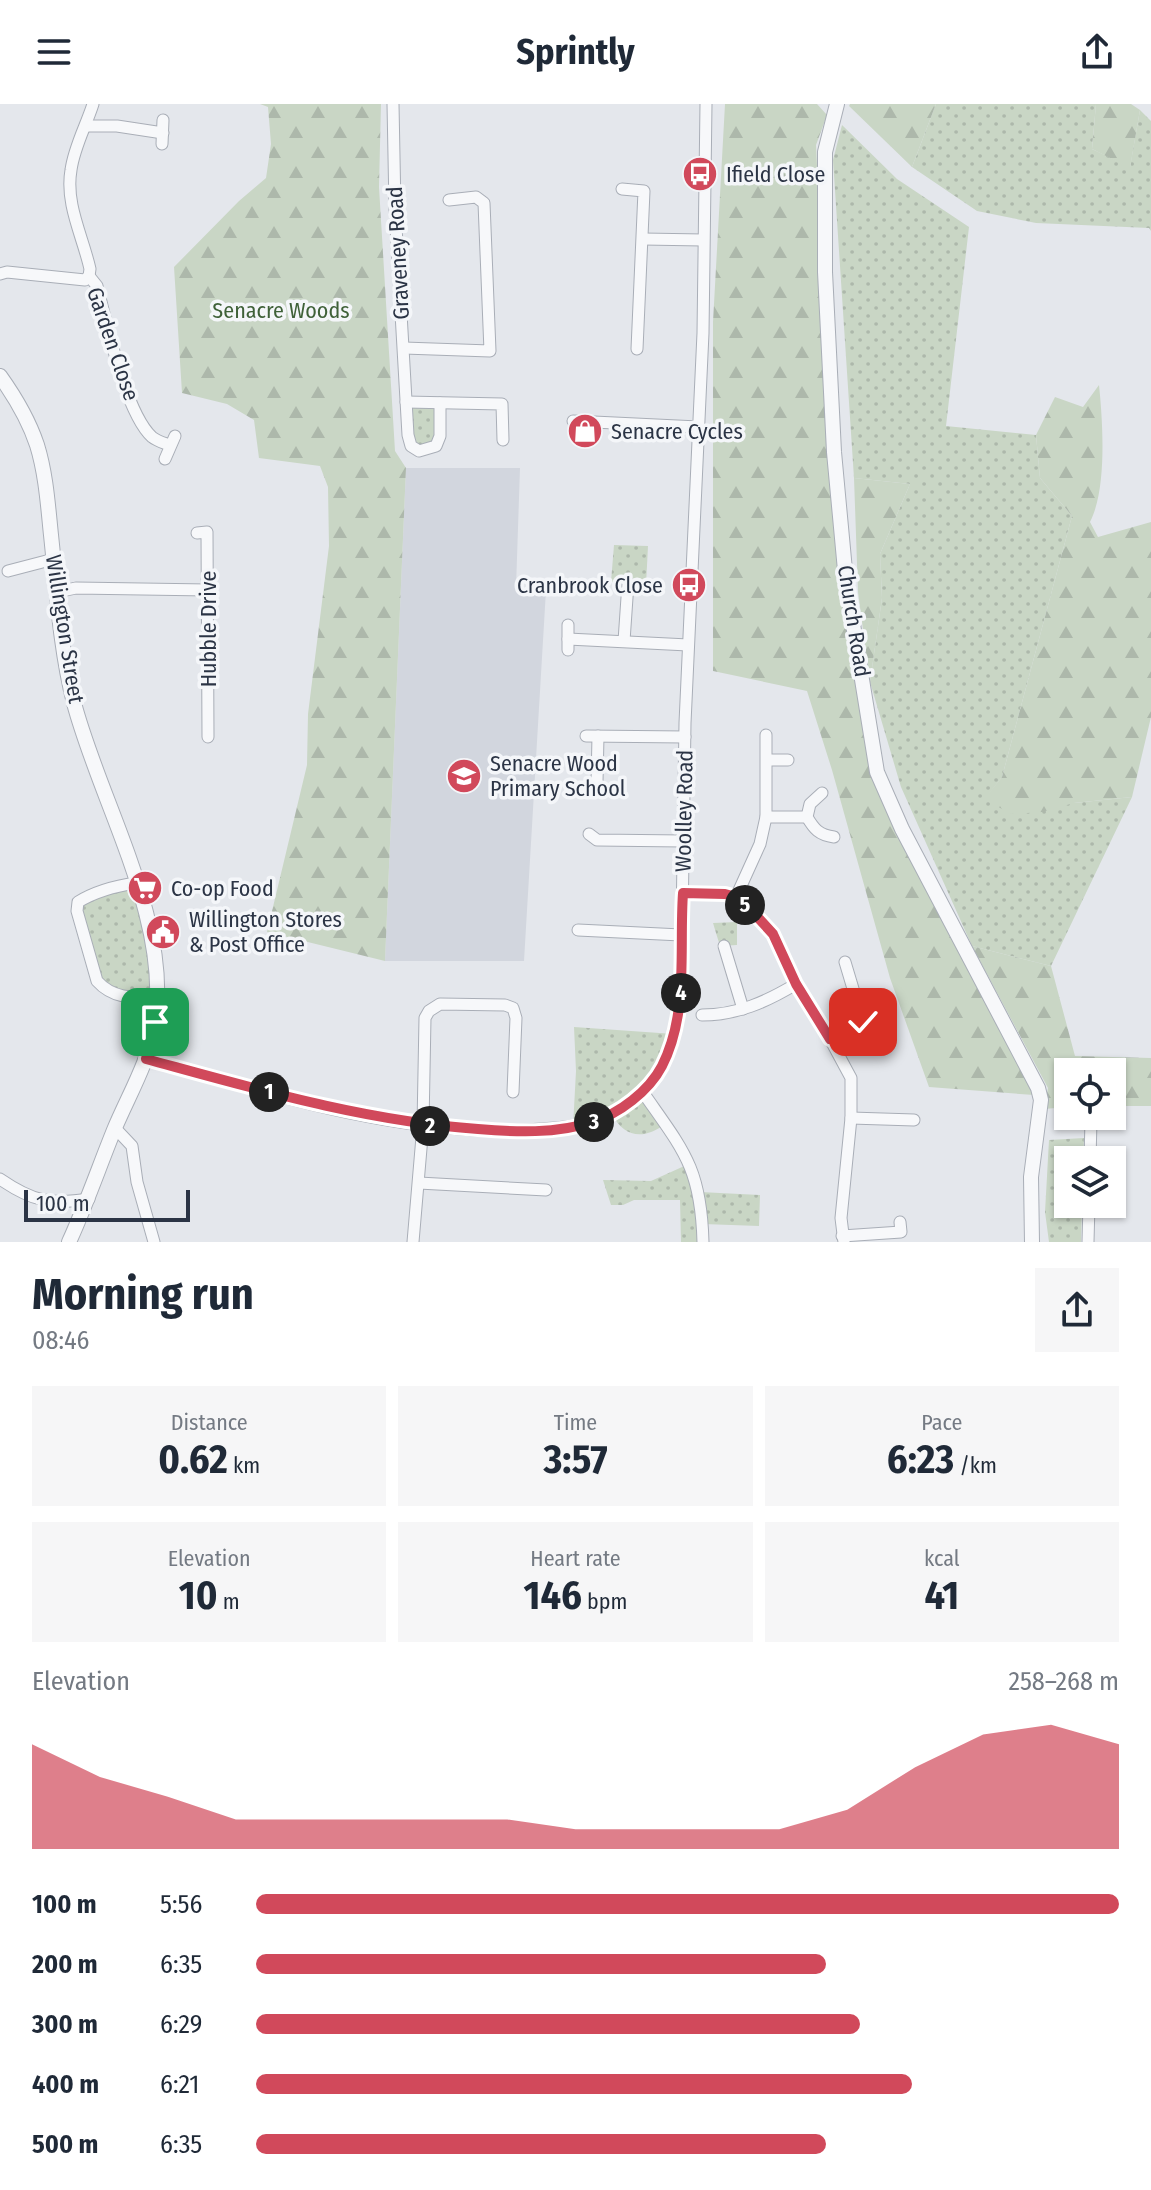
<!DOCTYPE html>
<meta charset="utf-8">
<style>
body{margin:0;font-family:"Fira Sans Condensed",sans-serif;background:#f6f6f7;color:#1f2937;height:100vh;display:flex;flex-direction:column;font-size:30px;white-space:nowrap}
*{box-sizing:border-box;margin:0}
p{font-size:26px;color:#747a83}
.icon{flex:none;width:44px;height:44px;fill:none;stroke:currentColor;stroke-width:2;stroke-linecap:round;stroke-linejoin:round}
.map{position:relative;height:1138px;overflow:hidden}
.details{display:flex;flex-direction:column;background:#fff;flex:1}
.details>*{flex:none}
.controls{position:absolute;left:1054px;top:954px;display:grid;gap:16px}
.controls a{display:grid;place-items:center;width:72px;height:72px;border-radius:0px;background:#fff;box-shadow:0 2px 6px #0004;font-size:40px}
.scale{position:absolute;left:24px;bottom:20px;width:166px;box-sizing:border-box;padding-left:8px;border:4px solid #2b3445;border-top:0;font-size:22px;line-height:28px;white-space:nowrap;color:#2b3445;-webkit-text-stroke:6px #f4f6f9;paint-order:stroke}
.pin{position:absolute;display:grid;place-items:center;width:68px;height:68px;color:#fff;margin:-34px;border-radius:16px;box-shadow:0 4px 12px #0006}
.km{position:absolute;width:40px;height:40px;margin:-20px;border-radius:50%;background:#222;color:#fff;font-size:22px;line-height:40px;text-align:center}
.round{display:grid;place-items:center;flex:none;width:84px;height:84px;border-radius:0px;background:#f6f6f7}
.summary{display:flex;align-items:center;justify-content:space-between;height:136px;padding:0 32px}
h1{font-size:44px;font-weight:700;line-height:60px}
.metrics{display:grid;grid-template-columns:repeat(3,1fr);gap:12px;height:136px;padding:8px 32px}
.metrics div{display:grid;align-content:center;border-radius:0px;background:#f6f6f7;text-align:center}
.metrics b{font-size:40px;font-weight:700}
.metrics small{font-size:22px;font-weight:400}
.metrics p{font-size:22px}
.chart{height:224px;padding:16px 32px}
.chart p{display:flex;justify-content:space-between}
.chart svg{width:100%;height:144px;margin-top:8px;fill:#d1495b;opacity:.7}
ul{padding:0 32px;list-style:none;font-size:26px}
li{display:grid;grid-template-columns:128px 96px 1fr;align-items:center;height:60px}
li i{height:20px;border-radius:10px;background:#d1495b}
header{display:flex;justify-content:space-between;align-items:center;height:104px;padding:0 32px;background:#fff;font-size:36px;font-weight:700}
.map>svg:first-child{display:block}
.built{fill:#d2d6de}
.grass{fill:url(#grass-dots)}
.forest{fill:url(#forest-firs)}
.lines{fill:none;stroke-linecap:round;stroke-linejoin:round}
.minor-casing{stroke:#a9aeb7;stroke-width:13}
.tertiary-casing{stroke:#a9aeb7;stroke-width:16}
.minor{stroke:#f7f8fa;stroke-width:11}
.tertiary{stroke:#f7f8fa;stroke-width:14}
.route-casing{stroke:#fff;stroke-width:16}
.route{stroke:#d1495b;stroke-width:10}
.labels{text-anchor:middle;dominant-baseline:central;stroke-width:7;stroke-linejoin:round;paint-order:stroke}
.poi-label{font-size:22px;fill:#2b3445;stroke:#f4f6f9;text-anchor:start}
.street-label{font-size:22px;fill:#2b3445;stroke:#f4f6f9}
.park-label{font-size:22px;fill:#3f6138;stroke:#f4f6f9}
</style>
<header><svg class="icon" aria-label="menu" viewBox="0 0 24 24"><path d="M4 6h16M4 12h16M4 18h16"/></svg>Sprintly<svg class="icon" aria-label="share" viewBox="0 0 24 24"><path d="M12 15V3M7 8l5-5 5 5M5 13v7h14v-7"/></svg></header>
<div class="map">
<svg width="1151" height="1138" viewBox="0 0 1151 1138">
<defs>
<pattern id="grass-dots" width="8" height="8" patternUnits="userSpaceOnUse" patternTransform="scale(2)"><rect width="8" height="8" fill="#c9d6c5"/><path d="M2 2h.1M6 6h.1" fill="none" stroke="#adb8ab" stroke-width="1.8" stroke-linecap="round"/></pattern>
<pattern id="forest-firs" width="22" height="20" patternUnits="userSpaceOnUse" patternTransform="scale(2)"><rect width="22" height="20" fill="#c9d6c5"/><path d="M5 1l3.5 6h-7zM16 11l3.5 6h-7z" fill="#adb8ab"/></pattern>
</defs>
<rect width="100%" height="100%" fill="#e4e7ec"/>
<!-- built -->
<path class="built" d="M406,364H520L516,484L546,486L524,857H385Z"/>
<!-- grass -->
<g class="grass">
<path d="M936,0H1096L1092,45L1130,63L1140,6L1151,17V127L1149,124L1036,119L977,107L912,63Z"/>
<path d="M842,21L897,75L969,123L946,322L1036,331L1040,374L1072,412L1002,673L985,695L1074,699L1132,693L1051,862L972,842L901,683L870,578L882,494L880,450L910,380L854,374L833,56Z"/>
<path d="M406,298L440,299L436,342H411Z"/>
<path d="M614,441L648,442L646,481L611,478Z"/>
<path d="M136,779L156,894L104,885L78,798Z"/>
<path d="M737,818V841L720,842L713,819Z"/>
<path d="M574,923L674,930L642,987L665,1020C644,1036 624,1034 612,1010L573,1023L576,967Z"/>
<path d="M1084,1034L1083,1056H1068V1100H1082L1081,1138H1049L1045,1108L1049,1036Z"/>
<path d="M691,1059L700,1088L760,1091L759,1122L703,1120V1138H681L680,1096H634L623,1101H611L603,1076L651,1077Z"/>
</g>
<!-- forest -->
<g class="forest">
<path d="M260,0H381L379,83L395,347L406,364L385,857L267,828L307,661L308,610L329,442L328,383L320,362L259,354L254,316L227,300L182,289L174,163L239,97L266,74L271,40L268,3Z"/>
<path d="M725,0H817L827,11L816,41L834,418L869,661L1034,991L929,983L890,874L832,666L807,587L713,567V218Z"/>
<path d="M850,0H936L912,63L849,2Z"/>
<path d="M1096,0H1131L1140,6L1130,64L1092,45Z"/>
<path d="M1099,281C1103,319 1107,385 1090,418L1098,433L1151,418V613L1132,693L1074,699L1042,708L1011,710L984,695L1002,673L1072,412L1040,374L1036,331L1055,293L1083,303Z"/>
<path d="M854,374L910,380L880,450L882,494L870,578L858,488Z"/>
<path d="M972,842L1051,862L1075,952L1151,954V1002H1112V968H1068V1003L1044,1005L1048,984Z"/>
</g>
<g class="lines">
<!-- minor casing -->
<g class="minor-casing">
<g id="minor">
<path d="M393,0L395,105L408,331L411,342L419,347L436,342L440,332V299"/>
<path d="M86,22H117L163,29"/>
<path d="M162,40L163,16"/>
<path d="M622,85L644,87L637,245"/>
<path d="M643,135L703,136"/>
<path d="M0,170L7,168L85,176L89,172"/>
<path d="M89,172L97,182C107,219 125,308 152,333C157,337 164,339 169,341"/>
<path d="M89,172L90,165C83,133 65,100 71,66C74,43 86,22 93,0"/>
<path d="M404,244L490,247L484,99L476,93L449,96"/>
<path d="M406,298L502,300L503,336"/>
<path d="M573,317L698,323"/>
<path d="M165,355L175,332"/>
<path d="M197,429L207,428L208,633"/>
<path d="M8,467L54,455"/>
<path d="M57,488L76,484L208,486"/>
<path d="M568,521V546"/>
<path d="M568,535L688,541"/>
<path d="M624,537L628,479"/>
<path d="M586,632L685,633"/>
<path d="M767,656H788"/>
<path d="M597,678L598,632"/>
<path d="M822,689L810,700L807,713C814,725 819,731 834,733"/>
<path d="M766,713H807"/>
<path d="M589,730L597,736L683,737"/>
<path d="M136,779C115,782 96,787 78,798L77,807L97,877C113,895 134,894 156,894"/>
<path d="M683,789L725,790L736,793L773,830L796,880L830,935L851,974V1014L841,1114L844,1138"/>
<path d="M736,793L760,740L766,713V631"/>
<path d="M578,826L681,831"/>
<path d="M724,842L743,905"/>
<path d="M845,858L863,918L873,938"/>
<path d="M702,911C737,911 766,898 796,880"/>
<path d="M830,935L863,918"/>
<path d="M146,955C274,990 408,1036 542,1025C566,1023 590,1022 613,1009C660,983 676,939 681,887L685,619L703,229L706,0"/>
<path d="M642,987C683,1046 701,1063 703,1138"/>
<path d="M851,1014L914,1016"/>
<path d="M115,1024L132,1042L137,1078L154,1138"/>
<path d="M1090,1056L1091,1016"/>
<path d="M0,1075C32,1097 50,1101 89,1095"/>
<path d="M419,1079L546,1086"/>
<path d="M842,1132L901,1128L900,1118"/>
<path d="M413,1138L423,1021L425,914L429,907L440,900L505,901L513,904L516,914L513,988"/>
<path d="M1088,1138L1089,1100"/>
</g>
</g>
<!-- tertiary casing -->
<g class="tertiary-casing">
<g id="tertiary">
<path d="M837,0L825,48V168L834,348L846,477L877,668L902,725L1038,984L1041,996L1031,1073L1032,1138"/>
<path d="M0,272C15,293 29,317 37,341C46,370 48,402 51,431C57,487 60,544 74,599C100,698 171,815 155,919C149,958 129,990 114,1026C99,1063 86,1101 69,1138"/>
</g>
</g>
<!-- minor -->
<use href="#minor" class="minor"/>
<!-- tertiary -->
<use href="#tertiary" class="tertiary"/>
</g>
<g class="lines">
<!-- route casing -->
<g class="route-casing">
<path id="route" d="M155,918L146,955C256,985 364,1017 478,1025C514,1028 557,1030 592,1018C619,1010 649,987 662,962C689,909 679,847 683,789L725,790L736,793L751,806L773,830L796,880L830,935L863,918"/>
</g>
<!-- route -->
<use href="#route" class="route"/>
</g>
<!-- icons -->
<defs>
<g id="bus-disc" transform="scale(1.8)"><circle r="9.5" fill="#d1495b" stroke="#f4f6f9"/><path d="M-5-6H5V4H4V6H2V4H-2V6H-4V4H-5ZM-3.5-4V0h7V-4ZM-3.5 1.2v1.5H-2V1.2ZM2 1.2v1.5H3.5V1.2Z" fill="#fff"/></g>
<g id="shop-disc" transform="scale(1.8)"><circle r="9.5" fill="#d1495b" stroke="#f4f6f9"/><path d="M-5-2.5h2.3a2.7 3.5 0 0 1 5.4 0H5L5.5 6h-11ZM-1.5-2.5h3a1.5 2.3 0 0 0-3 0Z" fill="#fff"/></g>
<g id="school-disc" transform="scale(1.8)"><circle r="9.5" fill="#d1495b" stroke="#f4f6f9"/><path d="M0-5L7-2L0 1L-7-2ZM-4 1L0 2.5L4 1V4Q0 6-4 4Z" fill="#fff"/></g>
<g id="supermarket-disc" transform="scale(1.8)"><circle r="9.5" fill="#d1495b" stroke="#f4f6f9"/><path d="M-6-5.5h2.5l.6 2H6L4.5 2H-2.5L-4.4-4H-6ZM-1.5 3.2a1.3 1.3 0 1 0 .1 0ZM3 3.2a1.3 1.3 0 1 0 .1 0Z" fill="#fff"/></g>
<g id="civic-disc" transform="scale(1.8)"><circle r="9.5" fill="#d1495b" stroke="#f4f6f9"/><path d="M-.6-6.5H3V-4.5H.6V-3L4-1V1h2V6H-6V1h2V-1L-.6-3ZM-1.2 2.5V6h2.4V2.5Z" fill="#fff"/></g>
</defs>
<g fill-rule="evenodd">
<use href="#bus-disc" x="700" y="70"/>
<use href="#shop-disc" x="585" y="327"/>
<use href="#bus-disc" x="689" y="481"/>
<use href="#school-disc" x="464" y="672"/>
<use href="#supermarket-disc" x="145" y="784"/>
<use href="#civic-disc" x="163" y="828"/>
</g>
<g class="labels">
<!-- poi labels -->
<g class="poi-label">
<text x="726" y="70">Ifield Close</text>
<text x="611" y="327">Senacre Cycles</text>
<text x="663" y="481" text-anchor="end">Cranbrook Close</text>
<text x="490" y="659">Senacre Wood<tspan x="490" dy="25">Primary School</tspan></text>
<text x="171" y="784">Co-op Food</text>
<text x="189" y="815">Willington Stores<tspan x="189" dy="25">&amp; Post Office</tspan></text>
</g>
<!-- street labels -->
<g class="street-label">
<text transform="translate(398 149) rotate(-93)">Graveney Road</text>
<text transform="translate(113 240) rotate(71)">Garden Close</text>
<text transform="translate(854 517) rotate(81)">Church Road</text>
<text transform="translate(65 525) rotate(81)">Willington Street</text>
<text transform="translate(208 525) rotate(-90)">Hubble Drive</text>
<text transform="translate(684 707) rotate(-89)">Woolley Road</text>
</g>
<!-- park labels -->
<g class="park-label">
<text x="281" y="206">Senacre Woods</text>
</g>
</g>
</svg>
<div class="controls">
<a><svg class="icon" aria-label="locate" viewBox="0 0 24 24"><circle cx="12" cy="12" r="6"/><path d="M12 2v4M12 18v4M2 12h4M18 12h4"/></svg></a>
<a><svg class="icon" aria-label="layers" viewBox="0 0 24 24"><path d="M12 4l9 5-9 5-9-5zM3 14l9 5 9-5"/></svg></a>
</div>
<div class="scale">100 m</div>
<div class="pin" style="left:155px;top:918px;background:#1e9e55"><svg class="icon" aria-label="arrive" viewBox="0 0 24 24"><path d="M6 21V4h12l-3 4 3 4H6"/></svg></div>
<div class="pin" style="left:863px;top:918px;background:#d93025"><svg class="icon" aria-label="check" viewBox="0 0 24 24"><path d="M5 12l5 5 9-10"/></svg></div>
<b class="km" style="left:269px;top:988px">1</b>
<b class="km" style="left:430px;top:1022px">2</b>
<b class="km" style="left:594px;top:1018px">3</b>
<b class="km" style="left:681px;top:889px">4</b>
<b class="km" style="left:745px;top:801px">5</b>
</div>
<section class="details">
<div class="summary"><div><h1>Morning run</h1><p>08:46</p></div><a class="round"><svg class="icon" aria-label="share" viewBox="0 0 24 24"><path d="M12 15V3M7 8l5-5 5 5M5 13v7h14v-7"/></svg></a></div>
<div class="metrics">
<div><p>Distance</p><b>0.62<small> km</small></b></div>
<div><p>Time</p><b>3:57</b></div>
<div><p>Pace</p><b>6:23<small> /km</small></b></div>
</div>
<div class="metrics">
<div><p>Elevation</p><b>10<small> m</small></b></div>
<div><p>Heart rate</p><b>146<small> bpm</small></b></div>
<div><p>kcal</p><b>41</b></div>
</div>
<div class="chart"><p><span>Elevation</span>258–268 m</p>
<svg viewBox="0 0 160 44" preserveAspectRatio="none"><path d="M0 44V12L10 22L20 28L30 35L40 35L50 35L60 35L70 35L80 38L90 38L100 38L110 38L120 32L130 19L140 9L150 6L160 12V44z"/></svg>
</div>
<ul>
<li><b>100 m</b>5:56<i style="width:100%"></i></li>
<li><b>200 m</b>6:35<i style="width:66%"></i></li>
<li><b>300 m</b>6:29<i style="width:70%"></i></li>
<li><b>400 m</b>6:21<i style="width:76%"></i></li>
<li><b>500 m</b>6:35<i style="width:66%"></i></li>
</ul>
</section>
